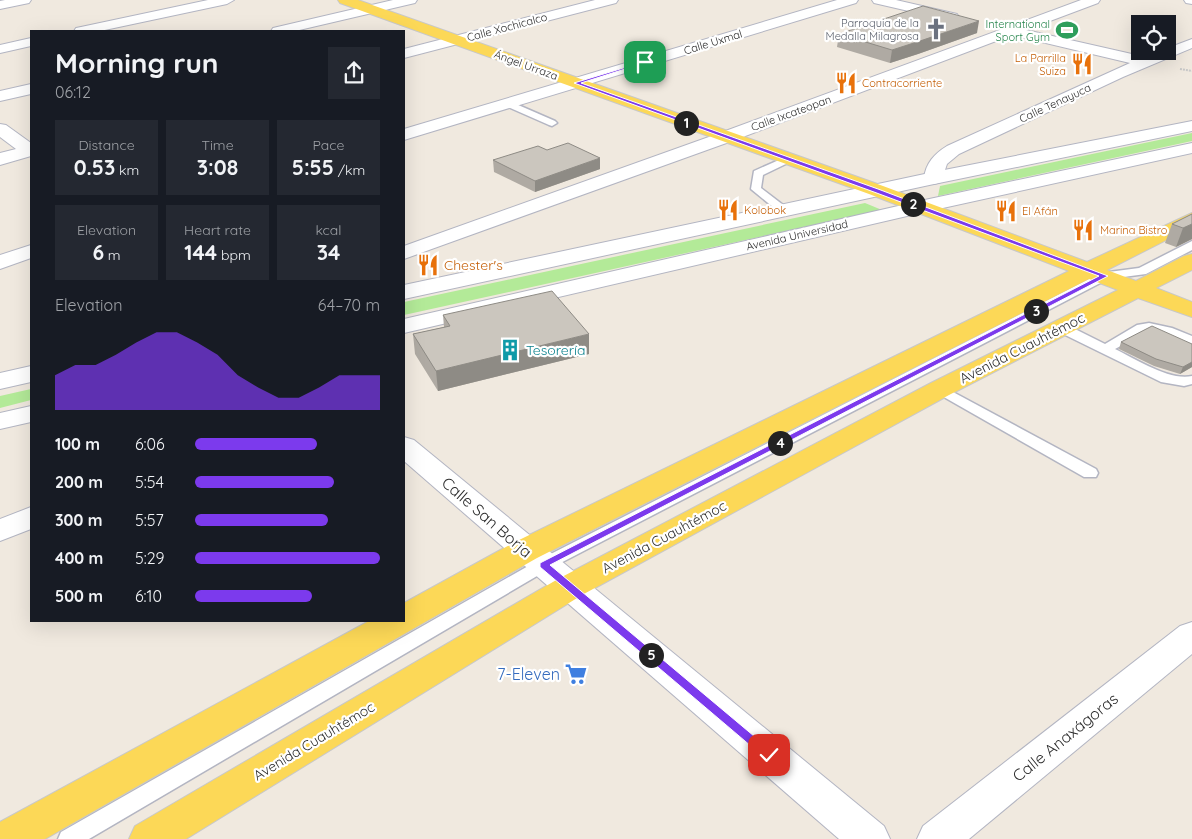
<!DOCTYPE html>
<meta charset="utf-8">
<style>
body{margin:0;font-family:Quicksand,sans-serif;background:#242831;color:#f1f3f6;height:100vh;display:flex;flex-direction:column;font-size:19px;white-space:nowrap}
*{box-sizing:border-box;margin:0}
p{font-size:16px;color:#9ea1a6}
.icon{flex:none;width:28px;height:28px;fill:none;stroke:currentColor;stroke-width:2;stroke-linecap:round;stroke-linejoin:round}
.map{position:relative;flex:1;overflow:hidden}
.sheet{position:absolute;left:30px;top:30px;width:375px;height:592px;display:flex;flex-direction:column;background:#171b24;border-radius:0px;box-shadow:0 5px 20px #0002}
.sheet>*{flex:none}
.buttons{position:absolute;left:1131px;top:15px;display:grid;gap:10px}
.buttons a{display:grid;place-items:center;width:45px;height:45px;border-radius:0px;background:#171b24;box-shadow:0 5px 20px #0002;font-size:25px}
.pin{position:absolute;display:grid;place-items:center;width:42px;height:42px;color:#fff;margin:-21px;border-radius:10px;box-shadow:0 2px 8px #0006}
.km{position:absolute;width:25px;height:25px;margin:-12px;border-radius:50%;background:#222;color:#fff;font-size:14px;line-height:25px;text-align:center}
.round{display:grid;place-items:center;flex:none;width:52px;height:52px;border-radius:0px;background:#242831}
.summary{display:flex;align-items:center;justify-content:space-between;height:85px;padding:0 25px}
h1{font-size:28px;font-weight:800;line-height:38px}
.metrics{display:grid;grid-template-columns:repeat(3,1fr);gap:8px;height:85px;padding:5px 25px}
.metrics div{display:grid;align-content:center;border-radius:0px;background:#242831;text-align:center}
.metrics b{font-size:21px;font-weight:800}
.metrics small{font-size:14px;font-weight:400}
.metrics p{font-size:14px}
.chart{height:140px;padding:10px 25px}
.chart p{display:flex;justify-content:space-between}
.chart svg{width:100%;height:90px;margin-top:5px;fill:#7c3aed;opacity:.7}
ul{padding:0 25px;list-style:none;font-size:16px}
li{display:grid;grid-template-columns:80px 60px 1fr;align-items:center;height:38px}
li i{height:12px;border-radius:6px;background:#7c3aed}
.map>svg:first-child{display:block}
.green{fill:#b3ea98}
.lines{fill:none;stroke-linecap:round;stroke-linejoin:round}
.service-casing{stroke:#b3b5c2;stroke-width:3}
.minor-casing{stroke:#b3b5c2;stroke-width:2}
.secondary-casing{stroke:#b3b5c2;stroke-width:2}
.primary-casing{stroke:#c8c8c8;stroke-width:2}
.path{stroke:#c8c8c8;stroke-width:2;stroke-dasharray:2 1;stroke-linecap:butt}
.service{fill:#fff;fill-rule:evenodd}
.minor{fill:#fff;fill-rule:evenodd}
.secondary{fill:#fff;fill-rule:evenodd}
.primary{fill:#fcd857;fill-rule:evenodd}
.wall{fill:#afaaa3}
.shaded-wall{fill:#8e8b85}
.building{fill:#cbc6be;stroke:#8e8b85}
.route{fill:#7c3aed;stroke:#fff}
.labels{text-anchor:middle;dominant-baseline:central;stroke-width:4.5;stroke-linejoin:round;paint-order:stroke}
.far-worship-label{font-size:11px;fill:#5b616d;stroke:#fff;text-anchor:end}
.far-leisure-label{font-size:11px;fill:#27864d;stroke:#fff;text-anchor:end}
.far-street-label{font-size:11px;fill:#2d2d2d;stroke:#fff}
.far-food-label{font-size:11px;fill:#c56008;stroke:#fff;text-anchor:start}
.food-label{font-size:14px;fill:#c56008;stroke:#fff;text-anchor:start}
.street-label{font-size:14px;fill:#2d2d2d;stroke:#fff}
.culture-label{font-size:14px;fill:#0d838f;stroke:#fff;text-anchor:start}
.near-street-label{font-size:16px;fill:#2d2d2d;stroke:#fff}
.near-shop-label{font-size:16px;fill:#366cbe;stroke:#fff;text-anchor:end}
</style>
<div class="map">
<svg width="1192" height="839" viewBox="0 0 1192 839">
<rect width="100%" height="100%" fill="#f0e9df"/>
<!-- green -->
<g class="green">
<path d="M1192,133V141L938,196L940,186Z"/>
<path d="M865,203L882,210L404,315V302Z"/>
<path d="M31,389V400L0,408V396Z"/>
</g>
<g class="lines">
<!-- service casing -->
<g class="service-casing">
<g id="service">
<path d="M509,101L555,121L557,123L552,126L549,125L506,106L504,104Z"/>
<path d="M788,156L792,157V161L763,175L761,188L787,208L789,210L783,213L779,212L751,189L754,171Z"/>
<path d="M1192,241V250L1146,274L1108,279L549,569L89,839H58L61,832L537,561L1101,273L1139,268Z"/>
<path d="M1149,323L1172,328L1192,336V345L1163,334L1149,331L1115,349C1136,359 1169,381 1192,376V384L1184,386L1161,382L1057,331L1055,328L1062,324L1067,325L1105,344L1137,325Z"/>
<path d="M940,385L1096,469L1098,473L1096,477H1084L935,392L933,389L935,386Z"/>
</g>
</g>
<!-- minor casing -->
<g class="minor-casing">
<g id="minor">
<path d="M5,0H31L29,3L0,9V1Z"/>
<path d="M208,0H234L227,4L100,31H74L76,28L81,27Z"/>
<path d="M393,0H417L415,3L295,31H271L273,28Z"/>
<path d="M595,0H618L616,3L404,58V49Z"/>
<path d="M837,0H858L856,3L404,140V129Z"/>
<path d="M872,0H896L957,14L959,17L952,21L874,3Z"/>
<path d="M1081,0H1100L1098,3L1026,30L1145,57L1159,51H1168V48L1192,39V48L1123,77L959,154L947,164L941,182L934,184L927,182L924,178C926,163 934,154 947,146L1130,63L1012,35L732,141L404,259V246L720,133Z"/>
<path d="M1184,0H1192V4L1186,3Z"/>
<path d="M31,38V46L0,53V45Z"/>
<path d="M31,84V94L0,101V91Z"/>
<path d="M0,124L6,125L31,143V156L0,165V153L16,149L0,137Z"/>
<path d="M31,245V258L0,269V255Z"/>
<path d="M404,437L414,440L884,826L890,839H839L404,461Z"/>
<path d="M31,507V529L0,541V519Z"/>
<path d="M1192,622V654L969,839H917L923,826L1180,626Z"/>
</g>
</g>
<!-- secondary casing -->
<g class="secondary-casing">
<g id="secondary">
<path d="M1192,121V131L934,184L404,299V285L934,172Z"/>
<path d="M1192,143V153L920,213L404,333V319L920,201Z"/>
<path d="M31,366V382L0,389V373Z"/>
<path d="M31,406V422L0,429V413Z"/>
</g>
</g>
<!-- primary casing -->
<g class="primary-casing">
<path id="primary" d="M338,0H358L883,186L1087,262L1192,213V227L1107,270L1136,281L1184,256L1192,254V270L1156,288L1192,302V317L1138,298L949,395L582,595L186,839H129L135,826L558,579L931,383L1118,290L1089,279L537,558L45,839H0V822L369,621H404V603L515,542L1069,271L869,194L340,3Z"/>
</g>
<!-- path -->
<path class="path" d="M1180,69L1192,71"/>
<!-- service -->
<use href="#service" class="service"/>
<!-- minor -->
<use href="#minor" class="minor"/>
<!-- secondary -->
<use href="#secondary" class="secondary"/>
<!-- primary -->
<use href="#primary" class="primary"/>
</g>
<!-- wall -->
<g class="wall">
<path d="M977,33L918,54L890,63L837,47L839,34Z"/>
<path d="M547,150L600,169L535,192L494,172L493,160Z"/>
<path d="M1192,214V239L1176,247L1165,243L1172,224Z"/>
<path d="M443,315L589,354L438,391L415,354L413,334L444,327Z"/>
<path d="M1121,342L1192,344V367L1180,374L1154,366L1119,349Z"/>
</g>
<!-- shaded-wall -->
<g class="shaded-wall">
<path d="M979,21L977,33L918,54L890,63L892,50Z"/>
<path d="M600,158V169L535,192V181Z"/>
<path d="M1192,224V239L1176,247L1183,228Z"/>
<path d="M589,334V354L438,391L436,371Z"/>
<path d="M1192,362V367L1180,374L1183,367Z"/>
</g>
<!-- building -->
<g class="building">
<path d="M923,6L979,21L920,41L892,50L839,34Z"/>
<path d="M568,143L600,158L535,181L493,160L538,146L547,150Z"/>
<path d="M1192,214V224L1183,228L1172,224Z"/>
<path d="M552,291L589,334L436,371L413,334L450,326L443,315Z"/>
<path d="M1152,326L1192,344V362L1183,367L1156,359L1121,342Z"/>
</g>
<!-- route -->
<path class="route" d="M643,62H647L581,83L878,189L1108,276L550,565L773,752L775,755L773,758H765L540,567V563L1099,276L874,192L574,83Z"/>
<!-- icons -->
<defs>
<g id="church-bare" transform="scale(1.725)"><path d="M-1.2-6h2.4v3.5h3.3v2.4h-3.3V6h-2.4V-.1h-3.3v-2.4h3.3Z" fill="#6b7280" stroke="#fff" stroke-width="2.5" paint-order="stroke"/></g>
<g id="stadium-bare" transform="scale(1.725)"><path d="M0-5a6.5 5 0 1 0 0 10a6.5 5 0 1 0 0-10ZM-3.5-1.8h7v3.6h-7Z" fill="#2e9e5b" stroke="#fff" stroke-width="2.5" paint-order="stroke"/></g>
<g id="restaurant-bare" transform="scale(1.725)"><path d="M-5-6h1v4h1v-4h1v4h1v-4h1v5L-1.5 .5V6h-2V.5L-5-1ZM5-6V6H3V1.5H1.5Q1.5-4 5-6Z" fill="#e8710a" stroke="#fff" stroke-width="2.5" paint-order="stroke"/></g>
<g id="building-bare" transform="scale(1.725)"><path d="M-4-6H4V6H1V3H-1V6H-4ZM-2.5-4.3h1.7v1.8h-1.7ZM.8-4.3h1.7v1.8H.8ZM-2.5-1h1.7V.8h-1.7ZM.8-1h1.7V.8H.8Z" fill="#0f9aa8" stroke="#fff" stroke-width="2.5" paint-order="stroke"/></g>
<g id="supermarket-bare" transform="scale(1.725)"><path d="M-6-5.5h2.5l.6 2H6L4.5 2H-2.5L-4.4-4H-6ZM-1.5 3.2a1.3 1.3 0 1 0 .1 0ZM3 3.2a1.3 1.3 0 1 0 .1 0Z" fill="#3f7fe0" stroke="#fff" stroke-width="2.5" paint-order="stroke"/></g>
</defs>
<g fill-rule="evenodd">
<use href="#church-bare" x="936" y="29"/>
<use href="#stadium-bare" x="1067" y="30"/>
<use href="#restaurant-bare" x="1082" y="64"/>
<use href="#restaurant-bare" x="846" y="83"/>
<use href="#restaurant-bare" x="728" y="210"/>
<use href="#restaurant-bare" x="1006" y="211"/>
<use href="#restaurant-bare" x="1083" y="230"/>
<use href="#restaurant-bare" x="428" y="265"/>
<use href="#building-bare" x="510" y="350"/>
<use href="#supermarket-bare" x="576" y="674"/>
</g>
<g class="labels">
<!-- far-worship labels -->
<g class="far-worship-label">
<text x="919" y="23">Parroquia de la<tspan x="919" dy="13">Medalla Milagrosa</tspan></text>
</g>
<!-- far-leisure labels -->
<g class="far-leisure-label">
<text x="1050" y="24">International<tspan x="1050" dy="13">Sport Gym</tspan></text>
</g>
<!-- far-street labels -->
<g class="far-street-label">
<text transform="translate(507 27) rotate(-15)">Calle Xochicalco</text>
<text transform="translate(713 42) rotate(-17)">Calle Uxmal</text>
<text transform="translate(526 65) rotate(20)">Ángel Urraza</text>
<text transform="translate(1055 103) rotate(-25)">Calle Tenayuca</text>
<text transform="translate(791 113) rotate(-20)">Calle Ixcateopan</text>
<text transform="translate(797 235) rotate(-13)">Avenida Universidad</text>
</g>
<!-- far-food labels -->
<g class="far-food-label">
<text x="1066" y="58" text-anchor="end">La Parrilla<tspan x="1066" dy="13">Suiza</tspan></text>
<text x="862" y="83">Contracorriente</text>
<text x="744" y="210">Kolobok</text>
<text x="1022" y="211">El Afán</text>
<text x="1100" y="230">Marina Bistro</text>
</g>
<!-- food labels -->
<g class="food-label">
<text x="444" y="265">Chester's</text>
</g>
<!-- street labels -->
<g class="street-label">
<text transform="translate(1022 348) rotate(-27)">Avenida Cuauhtémoc</text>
<text transform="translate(664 537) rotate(-28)">Avenida Cuauhtémoc</text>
<text transform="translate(314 741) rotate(-31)">Avenida Cuauhtémoc</text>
</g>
<!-- culture labels -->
<g class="culture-label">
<text x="526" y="350">Tesorería</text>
</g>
<!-- near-street labels -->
<g class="near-street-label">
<text transform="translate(487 517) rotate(41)">Calle San Borja</text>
<text transform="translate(1065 737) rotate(-39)">Calle Anaxágoras</text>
</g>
<!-- near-shop labels -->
<g class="near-shop-label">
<text x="560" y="674">7-Eleven</text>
</g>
</g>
</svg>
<div class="buttons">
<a><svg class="icon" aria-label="locate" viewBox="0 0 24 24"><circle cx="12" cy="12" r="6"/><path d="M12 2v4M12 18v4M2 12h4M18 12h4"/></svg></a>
</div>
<div class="pin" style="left:645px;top:62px;background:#1e9e55"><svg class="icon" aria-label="arrive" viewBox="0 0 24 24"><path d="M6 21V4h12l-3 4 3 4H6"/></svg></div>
<div class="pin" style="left:769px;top:755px;background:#d93025"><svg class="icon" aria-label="check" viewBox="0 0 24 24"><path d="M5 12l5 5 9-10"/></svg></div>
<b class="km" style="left:686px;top:123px">1</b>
<b class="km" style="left:913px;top:204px">2</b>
<b class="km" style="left:1036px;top:311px">3</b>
<b class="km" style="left:780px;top:443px">4</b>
<b class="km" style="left:651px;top:655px">5</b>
<section class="sheet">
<div class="summary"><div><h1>Morning run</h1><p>06:12</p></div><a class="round"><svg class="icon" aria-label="share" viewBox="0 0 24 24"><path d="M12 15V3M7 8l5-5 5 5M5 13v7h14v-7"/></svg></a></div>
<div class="metrics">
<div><p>Distance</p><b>0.53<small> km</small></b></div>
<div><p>Time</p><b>3:08</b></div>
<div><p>Pace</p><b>5:55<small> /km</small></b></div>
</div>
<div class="metrics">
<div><p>Elevation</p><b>6<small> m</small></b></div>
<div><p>Heart rate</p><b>144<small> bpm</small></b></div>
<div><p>kcal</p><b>34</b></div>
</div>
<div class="chart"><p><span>Elevation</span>64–70 m</p>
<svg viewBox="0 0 160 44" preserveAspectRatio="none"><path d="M0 44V27L10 22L20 22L30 17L40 11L50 6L60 6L70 11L80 17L90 27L100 33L110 38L120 38L130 33L140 27L150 27L160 27V44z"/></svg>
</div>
<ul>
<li><b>100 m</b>6:06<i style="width:66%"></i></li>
<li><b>200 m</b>5:54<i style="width:75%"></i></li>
<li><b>300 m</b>5:57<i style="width:72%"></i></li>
<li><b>400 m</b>5:29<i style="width:100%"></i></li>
<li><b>500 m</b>6:10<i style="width:63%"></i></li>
</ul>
</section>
</div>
